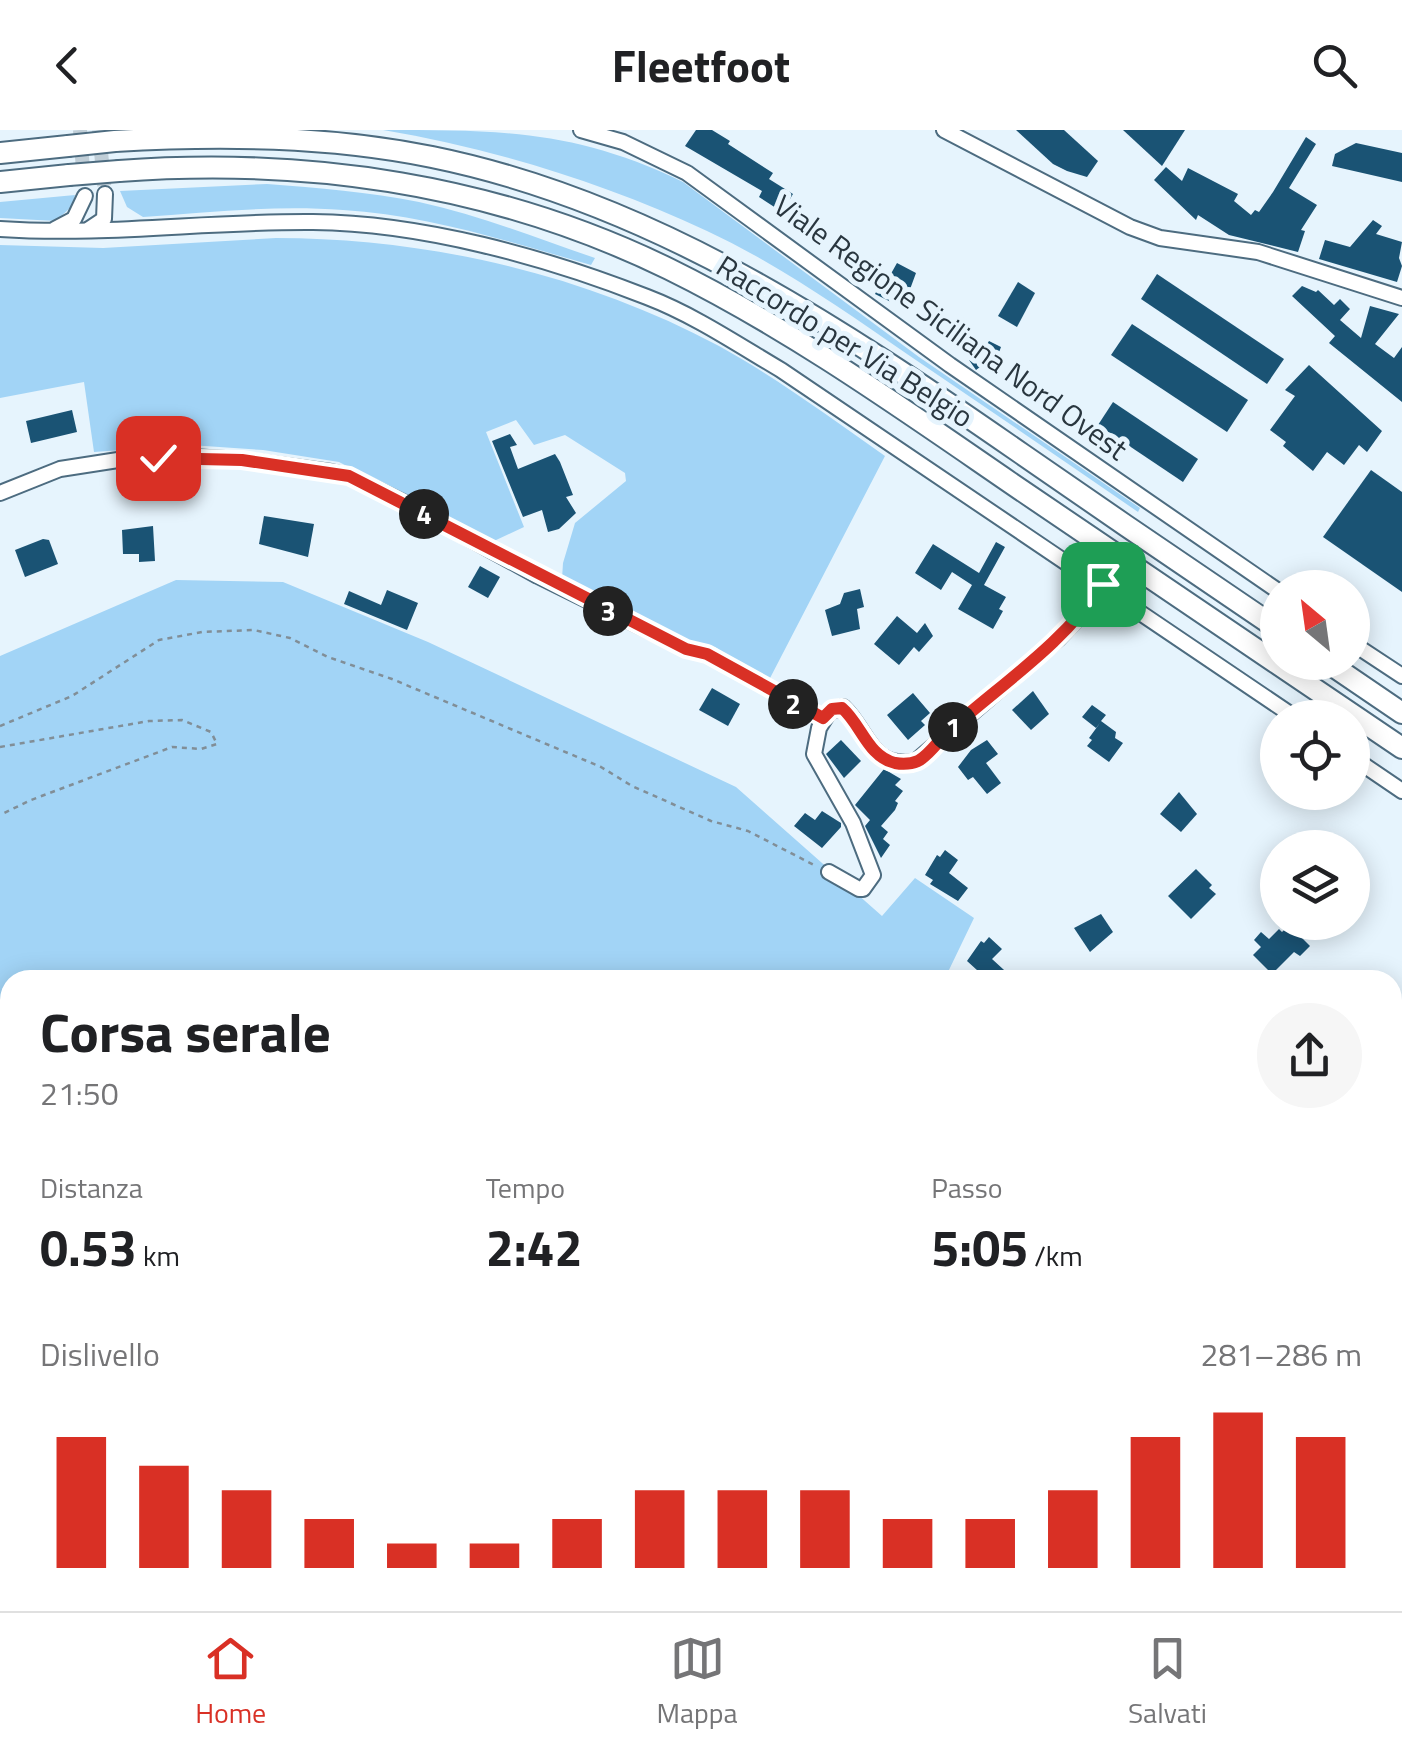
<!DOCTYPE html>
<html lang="it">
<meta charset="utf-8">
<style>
body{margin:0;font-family:"Titillium Web",sans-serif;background:#f6f6f6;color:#202124;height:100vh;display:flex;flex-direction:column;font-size:38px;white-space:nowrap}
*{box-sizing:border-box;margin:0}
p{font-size:32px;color:#757577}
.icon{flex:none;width:55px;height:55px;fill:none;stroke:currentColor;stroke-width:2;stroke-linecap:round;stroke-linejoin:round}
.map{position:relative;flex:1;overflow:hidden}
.details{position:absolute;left:0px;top:840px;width:1402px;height:642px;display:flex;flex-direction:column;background:#fff;border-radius:30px 30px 0 0;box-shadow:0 5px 25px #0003}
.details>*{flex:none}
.needle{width:65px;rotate:331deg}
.buttons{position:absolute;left:1260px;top:440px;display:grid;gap:20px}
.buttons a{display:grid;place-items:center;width:110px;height:110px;border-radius:50%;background:#fff;box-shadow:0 5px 25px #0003;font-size:50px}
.pin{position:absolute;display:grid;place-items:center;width:85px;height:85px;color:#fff;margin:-42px;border-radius:20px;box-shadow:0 5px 15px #0006}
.km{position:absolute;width:50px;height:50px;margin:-25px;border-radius:50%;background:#222;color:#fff;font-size:28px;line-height:50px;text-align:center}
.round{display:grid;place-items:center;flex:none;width:105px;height:105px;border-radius:52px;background:#f6f6f6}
.head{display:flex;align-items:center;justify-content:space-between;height:170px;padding:0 40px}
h1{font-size:55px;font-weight:700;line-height:75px}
.figures{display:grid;grid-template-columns:repeat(3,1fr);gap:15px;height:170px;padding:10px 40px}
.figures div{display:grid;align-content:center}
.figures b{font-size:50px;font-weight:700}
.figures small{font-size:28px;font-weight:400}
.figures p{font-size:28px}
.chart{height:280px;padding:20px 40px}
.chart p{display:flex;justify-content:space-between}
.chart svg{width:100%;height:180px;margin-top:10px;stroke:#d93025;stroke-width:6}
header{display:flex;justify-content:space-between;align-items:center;height:130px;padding:0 40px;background:#fff;font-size:45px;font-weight:700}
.menu{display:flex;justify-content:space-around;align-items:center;height:140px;border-top:2px solid #e0e0e0;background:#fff;font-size:28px;color:#757577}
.menu a{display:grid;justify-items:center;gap:5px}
.menu .on{color:#d93025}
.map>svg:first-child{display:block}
.green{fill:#a2d4f6}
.building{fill:#1a5374}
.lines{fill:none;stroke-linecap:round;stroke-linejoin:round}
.minor-tunnel{stroke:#c0ced7;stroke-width:14;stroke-dasharray:14 7;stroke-linecap:butt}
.minor-casing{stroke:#4d6c80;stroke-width:18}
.highway-casing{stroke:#4d6c80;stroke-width:24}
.path{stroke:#818e97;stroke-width:2.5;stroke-dasharray:5 5;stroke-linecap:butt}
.minor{stroke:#fff;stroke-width:14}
.highway{stroke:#fff;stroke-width:20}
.highway-bridge-casing{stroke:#4d6c80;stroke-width:24;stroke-linecap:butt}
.highway-bridge{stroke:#fff;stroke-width:20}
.route-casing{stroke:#fff;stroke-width:20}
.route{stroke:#d93025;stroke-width:12}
.labels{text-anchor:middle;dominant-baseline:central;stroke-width:10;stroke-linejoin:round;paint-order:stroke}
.street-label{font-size:30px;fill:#29363f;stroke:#e6f4fd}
</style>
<header><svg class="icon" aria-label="back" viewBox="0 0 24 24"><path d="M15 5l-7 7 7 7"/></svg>Fleetfoot<svg class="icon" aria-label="search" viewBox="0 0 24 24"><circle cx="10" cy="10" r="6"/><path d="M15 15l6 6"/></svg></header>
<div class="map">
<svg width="1402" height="1481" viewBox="0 0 1402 1481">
<rect width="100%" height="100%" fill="#e6f4fd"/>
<!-- green -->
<g class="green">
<path d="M383,0C499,0 576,0 683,52L919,227L1140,378L1138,382C1061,329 984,276 907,224C843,180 778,134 707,101C604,53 495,19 383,0Z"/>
<path d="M267,54C318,58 369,62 419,72C479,85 537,108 595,128L591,135C510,112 428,85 343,80C277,75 209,82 143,87L127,77L120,61Z"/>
<path d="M75,65L72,76L56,91L0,88V72Z"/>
<path d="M276,108C428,108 584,144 719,216C777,248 831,288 885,326L768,552L715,517L683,511L562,449L563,433L575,393L626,351L625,343L565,305L534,315L516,290L486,302L524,397L494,411L339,332L263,320L190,315L94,322L84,252L0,268V115L103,118Z"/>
<path d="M176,450L283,452L428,512L736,657L882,786L915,748L974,788L948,842L958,850H10V1472H1307L1311,1481H0V526Z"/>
<path d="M1402,961V1090L1393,1093V970Z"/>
</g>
<!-- building -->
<g class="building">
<path d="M696,0H712L730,11L728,14L773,43L769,49L793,64L787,74L784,72L779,80L759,67L762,61L685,16Z"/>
<path d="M1016,0H1064L1098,31L1087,47L1067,41L1053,34Z"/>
<path d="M1123,0H1185L1162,36Z"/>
<path d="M1306,7L1316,14L1289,58L1317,75L1301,100L1305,101L1298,122L1229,105L1198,85L1196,90L1154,50L1166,37L1182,51L1188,38L1238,64L1234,71L1251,85L1255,80L1259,82L1273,62Z"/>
<path d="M1356,13L1402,23V52L1332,36L1335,24Z"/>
<path d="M1373,90L1382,96L1376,104L1402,112L1399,128L1402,136L1397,152L1319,129L1325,110L1350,117Z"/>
<path d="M897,133L916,143L909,162L899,158L891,172L875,164L880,154L884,156Z"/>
<path d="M1157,144L1284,229L1267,254L1141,169Z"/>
<path d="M1018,152L1035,163L1017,197L998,186Z"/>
<path d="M1302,156L1316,162L1318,160L1334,175L1340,169L1350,179L1340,190L1361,208L1370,176L1399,184L1375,214L1394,228L1402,217V272L1329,213L1335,206L1292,166Z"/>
<path d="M1132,194L1248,270L1227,302L1111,225Z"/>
<path d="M989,211L1001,217L998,225L991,237L984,234L976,240L969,230L984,219Z"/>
<path d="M1309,235L1382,301L1367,322L1359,315L1344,335L1327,322L1313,341L1283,316L1286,312L1270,300L1295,266L1285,260Z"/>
<path d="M1113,272L1198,329L1183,352L1098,295Z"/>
<path d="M72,280L77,302L31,313L26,291Z"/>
<path d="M510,304L517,315L510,317L518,339L555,324L560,332L573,365L566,367L576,383L559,399L548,402L542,380L523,387L492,311Z"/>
<path d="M1371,340L1402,362V462L1323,407Z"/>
<path d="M264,386L314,394L308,427L259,414Z"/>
<path d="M153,396L155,431L139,432V424H123L122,400Z"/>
<path d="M43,409L49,410L58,434L25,447L15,420Z"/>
<path d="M996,412L1005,417L984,455L1006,467L999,479L1003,481L993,499L958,479L972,455L952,442L941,460L915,443L933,414L979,443Z"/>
<path d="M480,436L500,447L488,468L468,457Z"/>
<path d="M860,459L864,477L857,479L860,499L832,506L825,480L840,474L844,463Z"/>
<path d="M387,460L418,473L407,500L344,474L349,461L381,475Z"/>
<path d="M897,486L917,503L925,493L933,506L919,522L914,517L899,535L874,514Z"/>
<path d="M712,558L740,574L728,596L699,580Z"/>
<path d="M1033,561L1049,584L1031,600L1012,580Z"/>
<path d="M913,563L930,583L921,591L925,595L908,610L887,585Z"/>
<path d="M1092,575L1106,585L1101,591L1116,602L1115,608L1123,613L1109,632L1087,616L1092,610L1089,608L1100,593L1096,598L1082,587Z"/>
<path d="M841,610L861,631L844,648L826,624Z"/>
<path d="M987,610L998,624L986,633L1001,653L987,664L973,647L968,650L958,637L971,620Z"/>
<path d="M884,639L901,649L895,655L903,661L895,671L898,673L895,680L881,696L888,702L883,709L890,715L881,728L865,696L870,690L855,675Z"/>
<path d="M1179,662L1197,684L1181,702L1160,684Z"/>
<path d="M822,681L841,693V697L822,718L794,696L805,683L815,690Z"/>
<path d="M945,720L958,730L949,743L968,758L958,771L930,754L933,750L925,745L937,725L940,727Z"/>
<path d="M1196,739L1212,755L1209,758L1216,764L1191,789L1168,766Z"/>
<path d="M1101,784L1113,802L1090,822L1074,798Z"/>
<path d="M1289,795L1310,816L1300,826L1294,822L1272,844L1253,825L1261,817L1254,810L1261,802L1269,809L1279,799L1282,802Z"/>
<path d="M989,807L1002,819L992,829L1015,850H988L967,831L981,811L984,813Z"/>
</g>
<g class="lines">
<!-- minor-tunnel -->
<g class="minor-tunnel">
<path d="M80,0L85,66"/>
<path d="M99,0L105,64"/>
</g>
<!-- minor casing -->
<g class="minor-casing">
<g id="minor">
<path d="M581,0L623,12L687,43L950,235L1278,461"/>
<path d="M944,0L1130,97L1160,108L1258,122L1402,168"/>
<path d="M0,99C105,106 208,91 313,92C422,93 545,127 647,167C694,185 737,214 781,240L1296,588"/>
<path d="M55,99L74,89L85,66"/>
<path d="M89,99L104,89L105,64"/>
<path d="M0,363L60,339L118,330L192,327L242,330L331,342L349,346L405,373L538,446L686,519L707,524L823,588"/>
<path d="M1352,513L1402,546"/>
<path d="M1352,627L1402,661"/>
<path d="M829,742L859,759H863L873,745L853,693L814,624L819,598L829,582L843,577C870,603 869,638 915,632L1058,509L1089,476L1103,454"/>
<path d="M1392,960L1402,950"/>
<path d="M1392,1181L1402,1207"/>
<path d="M1392,1272L1402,1280"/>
</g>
</g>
<!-- highway casing -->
<g class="highway-casing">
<g id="highway">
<path d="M115,11C221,5 328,6 432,27C653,72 839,197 1022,324C1107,383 1192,441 1278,499"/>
<path d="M0,23L68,16"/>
<path d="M119,41C309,27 497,55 669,139C793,200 907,282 1021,360C1147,446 1275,532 1402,618"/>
<path d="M0,52L69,45"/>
<path d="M1327,532L1402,583"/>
</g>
</g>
<!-- path -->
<g class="path">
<path d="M0,596L72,566L159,510L202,502L254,500L290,508L328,527L392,549L601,637L632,656L711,691L748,701L816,736"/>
<path d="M0,617L149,591L182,590L211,602L217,614L201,619L172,617L31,670L0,685"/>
<path d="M0,870L10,869"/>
<path d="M10,882V883"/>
<path d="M0,921L8,920L10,916"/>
</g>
<!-- minor -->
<use href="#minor" class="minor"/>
<!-- highway -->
<use href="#highway" class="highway"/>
<!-- highway-bridge casing -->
<g class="highway-bridge-casing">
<g id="highway-bridge">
<path d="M68,16L115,11"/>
<path d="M69,45L119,41"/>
</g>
</g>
<!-- highway-bridge -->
<use href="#highway-bridge" class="highway-bridge"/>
</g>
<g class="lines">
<!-- route casing -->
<g class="route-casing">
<path id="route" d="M158,328L242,330L349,346L686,519L707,524L823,588L832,579L842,578C861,594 868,627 895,633C901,634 911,634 918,631C930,625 940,608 951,599C1004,552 1063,514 1103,454"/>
</g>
<!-- route -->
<use href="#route" class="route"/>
</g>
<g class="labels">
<!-- street labels -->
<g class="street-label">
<text transform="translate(951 197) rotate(36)">Viale Regione Siciliana Nord Ovest</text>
<text transform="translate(845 211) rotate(32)">Raccordo per Via Belgio</text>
</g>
</g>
</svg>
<div class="buttons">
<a><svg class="needle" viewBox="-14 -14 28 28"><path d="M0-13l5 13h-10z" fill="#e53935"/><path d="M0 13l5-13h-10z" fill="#757577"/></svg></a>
<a><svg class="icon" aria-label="locate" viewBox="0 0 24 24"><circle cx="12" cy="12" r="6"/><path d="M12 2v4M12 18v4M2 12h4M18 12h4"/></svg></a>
<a><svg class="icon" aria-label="layers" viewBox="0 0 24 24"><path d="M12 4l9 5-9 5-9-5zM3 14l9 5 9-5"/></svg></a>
</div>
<div class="pin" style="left:1103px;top:454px;background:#1e9e55"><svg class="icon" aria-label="arrive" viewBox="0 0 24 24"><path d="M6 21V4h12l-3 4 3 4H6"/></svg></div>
<div class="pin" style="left:158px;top:328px;background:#d93025"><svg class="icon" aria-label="check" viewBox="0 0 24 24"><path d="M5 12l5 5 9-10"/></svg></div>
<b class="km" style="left:953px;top:597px">1</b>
<b class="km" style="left:793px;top:574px">2</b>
<b class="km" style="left:608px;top:481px">3</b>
<b class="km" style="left:424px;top:384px">4</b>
<section class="details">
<div class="head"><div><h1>Corsa serale</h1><p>21:50</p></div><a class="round"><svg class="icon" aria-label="share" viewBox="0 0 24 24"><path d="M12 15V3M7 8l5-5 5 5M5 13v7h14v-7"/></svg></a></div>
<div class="figures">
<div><p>Distanza</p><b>0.53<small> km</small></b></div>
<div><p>Tempo</p><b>2:42</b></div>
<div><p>Passo</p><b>5:05<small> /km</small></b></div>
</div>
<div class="chart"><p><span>Dislivello</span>281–286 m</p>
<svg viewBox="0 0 160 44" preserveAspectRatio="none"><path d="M5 44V12M15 44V19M25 44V25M35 44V32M45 44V38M55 44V38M65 44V32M75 44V25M85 44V25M95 44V25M105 44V32M115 44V32M125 44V25M135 44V12M145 44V6M155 44V12"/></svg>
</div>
</section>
</div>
<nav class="menu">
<a class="on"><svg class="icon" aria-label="home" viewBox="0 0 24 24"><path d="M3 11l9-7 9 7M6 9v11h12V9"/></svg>Home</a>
<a><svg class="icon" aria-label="map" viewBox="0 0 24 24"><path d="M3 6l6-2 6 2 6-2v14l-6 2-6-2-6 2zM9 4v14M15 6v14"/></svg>Mappa</a>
<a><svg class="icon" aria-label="saved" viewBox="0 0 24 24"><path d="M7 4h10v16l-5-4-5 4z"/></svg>Salvati</a>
</nav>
